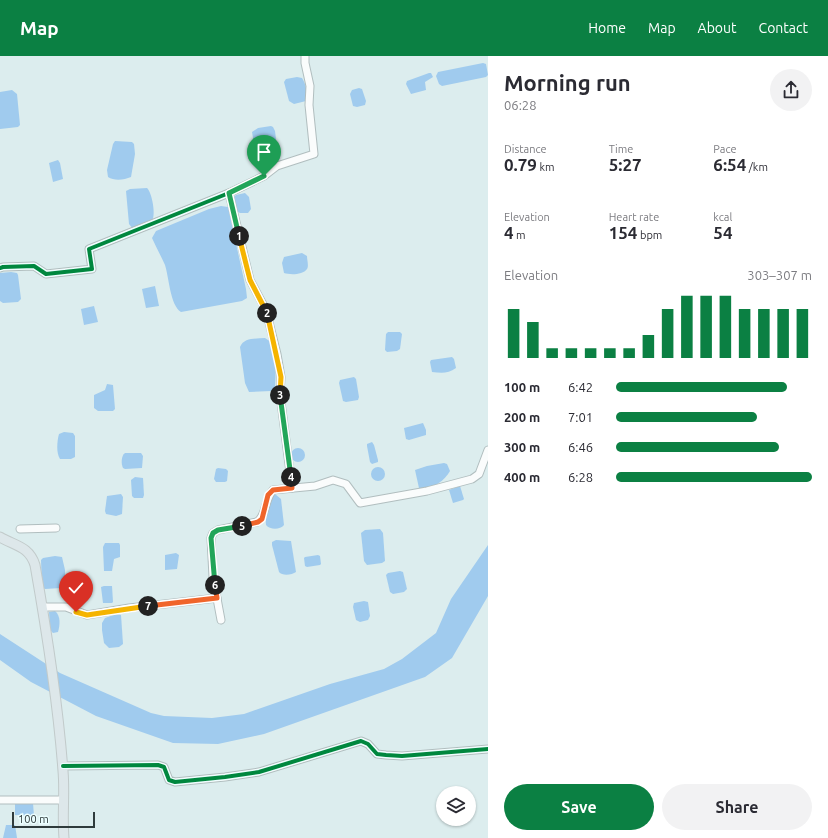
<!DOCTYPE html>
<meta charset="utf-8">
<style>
body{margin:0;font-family:Ubuntu,sans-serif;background:#f2f2f3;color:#2b2b33;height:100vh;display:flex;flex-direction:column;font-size:15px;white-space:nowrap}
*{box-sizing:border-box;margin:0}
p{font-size:13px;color:#7c7c81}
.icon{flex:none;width:22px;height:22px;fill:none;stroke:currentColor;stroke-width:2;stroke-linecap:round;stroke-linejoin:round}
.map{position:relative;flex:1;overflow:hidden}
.sheet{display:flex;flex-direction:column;background:#fff;width:340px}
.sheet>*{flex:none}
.fabs{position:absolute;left:436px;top:730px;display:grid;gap:8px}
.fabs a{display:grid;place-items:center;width:40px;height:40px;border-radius:50%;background:#fff;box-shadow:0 1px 3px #0004;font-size:20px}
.scale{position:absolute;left:12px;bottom:10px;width:83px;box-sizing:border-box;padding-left:4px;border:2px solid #2f3b3c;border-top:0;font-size:11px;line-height:14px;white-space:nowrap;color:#2f3b3c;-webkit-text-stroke:3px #ebfeff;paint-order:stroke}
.pin{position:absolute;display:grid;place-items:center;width:34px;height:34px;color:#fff;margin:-41px -17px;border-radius:50% 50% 50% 0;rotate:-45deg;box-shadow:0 0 4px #0007}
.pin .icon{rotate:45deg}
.km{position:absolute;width:20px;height:20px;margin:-10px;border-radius:50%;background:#222;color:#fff;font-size:11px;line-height:20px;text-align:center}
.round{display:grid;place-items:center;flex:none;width:42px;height:42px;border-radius:21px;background:#f2f2f3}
.headline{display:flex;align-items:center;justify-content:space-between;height:68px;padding:0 16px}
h1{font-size:22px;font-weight:700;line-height:30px}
.figures{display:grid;grid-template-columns:repeat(3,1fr);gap:6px;height:68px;padding:4px 16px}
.figures div{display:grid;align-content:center}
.figures b{font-size:17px;font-weight:700}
.figures small{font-size:11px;font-weight:400}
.figures p{font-size:11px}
.chart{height:112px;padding:8px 16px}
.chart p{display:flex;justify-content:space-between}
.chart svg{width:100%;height:72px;margin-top:4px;stroke:#0b8043;stroke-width:6}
.primary-button{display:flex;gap:8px;margin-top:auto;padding:8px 16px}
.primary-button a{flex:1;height:46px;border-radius:24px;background:#0b8043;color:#fff;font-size:16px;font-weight:700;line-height:46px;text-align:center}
.primary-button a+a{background:#f2f2f3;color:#2b2b33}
ul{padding:0 16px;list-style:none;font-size:13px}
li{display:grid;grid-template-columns:64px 48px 1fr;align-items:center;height:30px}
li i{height:10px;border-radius:5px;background:#0b8043}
header{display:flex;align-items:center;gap:24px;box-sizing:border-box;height:56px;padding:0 20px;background:#0b8043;color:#fff}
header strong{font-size:19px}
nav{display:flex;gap:22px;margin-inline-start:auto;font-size:14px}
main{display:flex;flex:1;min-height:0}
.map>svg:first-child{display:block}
.water{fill:#a0cbee}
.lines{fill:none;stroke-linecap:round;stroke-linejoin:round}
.minor-casing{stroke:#b1bebf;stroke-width:9}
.major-casing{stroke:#c1caca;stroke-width:11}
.minor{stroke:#fafcfc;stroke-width:7}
.major{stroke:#dde7ea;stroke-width:9}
.cycleway-casing{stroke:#ebfeff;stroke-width:6}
.cycleway{stroke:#00873e;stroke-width:4}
.split-1-casing{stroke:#fff;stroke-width:8}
.split-2-casing{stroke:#fff;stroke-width:8}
.split-3-casing{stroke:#fff;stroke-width:8}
.split-4-casing{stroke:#fff;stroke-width:8}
.split-5-casing{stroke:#fff;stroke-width:8}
.split-6-casing{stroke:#fff;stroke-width:8}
.split-7-casing{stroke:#fff;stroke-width:8}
.split-8-casing{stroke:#fff;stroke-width:8}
.split-1{stroke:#22a559;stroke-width:5}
.split-2{stroke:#f5b400;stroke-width:5}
.split-3{stroke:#f5b400;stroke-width:5}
.split-4{stroke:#22a559;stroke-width:5}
.split-5{stroke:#f0652b;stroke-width:5}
.split-6{stroke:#22a559;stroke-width:5}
.split-7{stroke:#f0652b;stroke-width:5}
.split-8{stroke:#f5b400;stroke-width:5}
</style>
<header>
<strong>Map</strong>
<nav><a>Home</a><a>Map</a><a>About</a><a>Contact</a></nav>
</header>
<main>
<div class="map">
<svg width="488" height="782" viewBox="0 0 488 782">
<rect width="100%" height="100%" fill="#dcedee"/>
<!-- water -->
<g class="water">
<path d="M483,7L486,8L488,19L486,21L442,30L439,28L436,20L438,16Z"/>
<path d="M429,17H431L433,21L425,26L426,34L411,38L406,28L407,25Z"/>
<path d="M297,21L302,22C306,28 308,38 306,45L294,48L289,45L284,26L286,23Z"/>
<path d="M359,32L362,33L366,45L365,49L357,51L353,50L350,38L352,34Z"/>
<path d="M12,34L17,38L20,69L18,71L0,73V36Z"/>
<path d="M271,70L273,71L275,75L278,99C273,104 264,107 257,105L252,76L258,72Z"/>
<path d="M115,85L132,86L134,88L135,98L131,121C124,124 114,125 108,121L107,114L113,88Z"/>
<path d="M58,104L60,107L63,123L53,126L49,107Z"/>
<path d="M147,132C152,136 157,162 151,166C147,169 138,171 133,173L129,168L126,135L130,133Z"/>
<path d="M245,137L249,141L251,153L248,157H240L238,156L234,141L236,139Z"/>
<path d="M221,150L228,151L246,233L247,242L242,245L181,256C170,249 169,221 165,209C161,200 156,191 152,182L156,175L209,153Z"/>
<path d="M302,197L307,200C307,204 309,210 307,213C303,219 290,219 284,217L282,207L284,201Z"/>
<path d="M11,216L17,217L18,219L21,243L18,246L3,247L0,245V217Z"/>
<path d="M155,230L159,250L146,252L142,233Z"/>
<path d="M94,250L98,266L84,269L81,253Z"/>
<path d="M388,276H400L402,278L400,293L397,295L387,296L385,294L386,278Z"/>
<path d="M265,282L271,286L276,308L275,332L271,335L249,336L245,327L240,291C244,281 256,283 265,282Z"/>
<path d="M452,301L454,303L456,312C448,318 441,317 432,316L430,306L431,304Z"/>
<path d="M354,321L356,323L359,341L358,344L346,346L343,345L339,327L340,324Z"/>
<path d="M107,328L113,329L115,353L113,355H98L94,352V339L105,334Z"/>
<path d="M423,367L426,374V379L409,384L406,383L404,372Z"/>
<path d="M64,376L73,377L75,380V401L71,403H60C56,397 57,385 59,378Z"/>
<path d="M372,386L374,389L378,404V406L372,408L370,406L367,390V388Z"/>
<circle cx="298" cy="399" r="7"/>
<path d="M125,397H141L143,400L142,412L125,413L123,412C121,408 121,400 125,397Z"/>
<path d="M444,407L447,408L450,415C444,426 431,434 419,432L415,414L427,410Z"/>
<circle cx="378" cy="418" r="7"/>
<path d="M218,412L226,413L228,415L227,425L225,426H216L214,423L216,413Z"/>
<path d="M135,421L143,422L144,439L143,442H134L132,440L131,424Z"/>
<path d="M460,430L464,443L463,444L453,447L449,434Z"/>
<path d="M121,438L123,441L122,458L116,460L106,458L105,455L107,440Z"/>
<path d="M275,438L281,443L284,469C280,474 270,474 266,469C265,458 267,447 275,438Z"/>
<path d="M380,473L383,477L385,505L382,507L367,509L364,505L361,477L365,474Z"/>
<path d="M276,484L291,485L296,516C292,519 282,520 279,516L272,489V486Z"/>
<path d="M105,487H119L120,489V501L114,503L112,515H104L103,491Z"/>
<path d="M488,489V540L452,602L425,621L264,678L218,688L173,687L96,660L31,626L0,604V578L60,617L151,657L164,660L212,662L244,658L330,628L384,613L402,603L436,577L451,543Z"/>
<path d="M176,497L179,499L177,513L165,514V499Z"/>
<path d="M318,499L320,500L321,508L320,509L307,511L305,510L304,502L305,501Z"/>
<path d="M55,500L62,501L65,514V529L61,532L45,533L42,531L41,504L43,502Z"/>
<path d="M400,515L403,516L407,533L404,536L393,538L390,536L386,519L388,517Z"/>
<path d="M104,530H112L113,546L112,547H103L101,531Z"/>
<path d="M364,545L368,546L370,560L368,564L360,566L356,564L353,551L354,547Z"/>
<path d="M55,555C61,560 60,569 58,576L53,577L50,574L49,556Z"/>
<path d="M116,558L121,559L123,588L119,591L109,592L104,587L102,574V567L105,562Z"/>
<path d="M15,746L33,747L34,760L15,759Z"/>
<path d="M6,769H15L17,782H3Z"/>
</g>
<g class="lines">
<!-- minor casing -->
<g class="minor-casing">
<g id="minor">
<path d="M229,137L264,120L277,110L314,98L309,49L310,30L305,7V0"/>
<path d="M0,212L3,211L34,210L46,218L92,213L89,193L229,137L250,224L266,254L277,298L281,321L280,338L292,432"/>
<path d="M20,473L56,472"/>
<path d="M42,551H66L87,559L129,552L217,542"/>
<path d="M221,564L213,521L211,482L213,477L218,474L257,466C267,459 264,444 273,434L315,430L333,424L346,428L360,447L427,435L472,423L479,418L488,394"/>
<path d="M63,710L158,709L164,711L169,724L175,726L225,721L259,716L361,685L368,688L377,698L386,699L402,700L488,693"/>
<path d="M0,744H64"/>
</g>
</g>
<!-- major casing -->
<g class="major-casing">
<path id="major" d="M0,481C15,490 29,490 35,509C47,577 58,646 63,715C65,737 62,760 64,782"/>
</g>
<!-- minor -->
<use href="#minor" class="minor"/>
<!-- major -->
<use href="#major" class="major"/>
<!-- cycleway casing -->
<g class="cycleway-casing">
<g id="cycleway">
<path d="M0,212L3,211L34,210L46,218L92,213L89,193L229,137L250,224L266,254L277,298L281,321L280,338L292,432"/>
<path d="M63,710L158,709L164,711L169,724L175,726L225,721L259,716L361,685L368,688L377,698L386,699L402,700L488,693"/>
</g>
</g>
<!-- cycleway -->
<use href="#cycleway" class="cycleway"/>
</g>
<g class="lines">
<!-- split-1 casing -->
<g class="split-1-casing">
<path id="split-1" d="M239,180L229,137L264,120"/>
</g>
<!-- split-2 casing -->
<g class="split-2-casing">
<path id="split-2" d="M239,180L250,224L267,257"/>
</g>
<!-- split-3 casing -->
<g class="split-3-casing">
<path id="split-3" d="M267,257L281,321L280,339"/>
</g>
<!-- split-4 casing -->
<g class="split-4-casing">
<path id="split-4" d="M280,339L291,421"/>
</g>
<!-- split-5 casing -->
<g class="split-5-casing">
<path id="split-5" d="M242,470L258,466L262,463L268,439L273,434L292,432L291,421"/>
</g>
<!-- split-6 casing -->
<g class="split-6-casing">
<path id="split-6" d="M215,529L211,482L213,477L218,474L242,470"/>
</g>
<!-- split-7 casing -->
<g class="split-7-casing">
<path id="split-7" d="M148,550L217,542L215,529"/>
</g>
<!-- split-8 casing -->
<g class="split-8-casing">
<path id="split-8" d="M76,556L87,559L148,550"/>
</g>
<!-- split-1 -->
<use href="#split-1" class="split-1"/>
<!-- split-2 -->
<use href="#split-2" class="split-2"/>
<!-- split-3 -->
<use href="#split-3" class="split-3"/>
<!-- split-4 -->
<use href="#split-4" class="split-4"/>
<!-- split-5 -->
<use href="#split-5" class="split-5"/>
<!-- split-6 -->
<use href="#split-6" class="split-6"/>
<!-- split-7 -->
<use href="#split-7" class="split-7"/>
<!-- split-8 -->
<use href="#split-8" class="split-8"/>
</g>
</svg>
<div class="fabs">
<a><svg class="icon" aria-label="layers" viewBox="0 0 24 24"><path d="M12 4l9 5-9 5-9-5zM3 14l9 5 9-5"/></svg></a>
</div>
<div class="scale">100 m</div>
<div class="pin" style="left:264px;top:120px;background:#1e9e55"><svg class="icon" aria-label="arrive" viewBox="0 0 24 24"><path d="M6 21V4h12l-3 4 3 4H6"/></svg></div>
<div class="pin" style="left:76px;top:556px;background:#d93025"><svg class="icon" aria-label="check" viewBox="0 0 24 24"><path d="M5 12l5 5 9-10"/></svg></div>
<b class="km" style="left:239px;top:180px">1</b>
<b class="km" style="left:267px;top:257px">2</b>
<b class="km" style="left:280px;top:339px">3</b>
<b class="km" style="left:291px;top:421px">4</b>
<b class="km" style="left:242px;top:470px">5</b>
<b class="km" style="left:215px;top:529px">6</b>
<b class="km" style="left:148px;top:550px">7</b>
</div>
<section class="sheet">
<div class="headline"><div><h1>Morning run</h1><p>06:28</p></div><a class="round"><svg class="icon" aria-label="share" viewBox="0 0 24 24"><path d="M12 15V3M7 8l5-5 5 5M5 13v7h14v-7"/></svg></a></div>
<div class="figures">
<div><p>Distance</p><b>0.79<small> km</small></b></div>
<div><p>Time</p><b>5:27</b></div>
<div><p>Pace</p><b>6:54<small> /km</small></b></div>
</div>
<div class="figures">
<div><p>Elevation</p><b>4<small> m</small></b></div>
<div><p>Heart rate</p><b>154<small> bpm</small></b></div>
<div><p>kcal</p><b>54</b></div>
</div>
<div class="chart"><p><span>Elevation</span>303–307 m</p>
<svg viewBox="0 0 160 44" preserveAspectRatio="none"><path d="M5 44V14M15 44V22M25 44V38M35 44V38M45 44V38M55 44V38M65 44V38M75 44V30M85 44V14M95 44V6M105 44V6M115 44V6M125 44V14M135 44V14M145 44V14M155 44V14"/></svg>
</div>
<ul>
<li><b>100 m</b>6:42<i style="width:87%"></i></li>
<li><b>200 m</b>7:01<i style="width:72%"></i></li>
<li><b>300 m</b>6:46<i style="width:83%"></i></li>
<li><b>400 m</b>6:28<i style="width:100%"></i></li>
</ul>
<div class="primary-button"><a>Save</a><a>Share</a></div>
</section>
</main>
